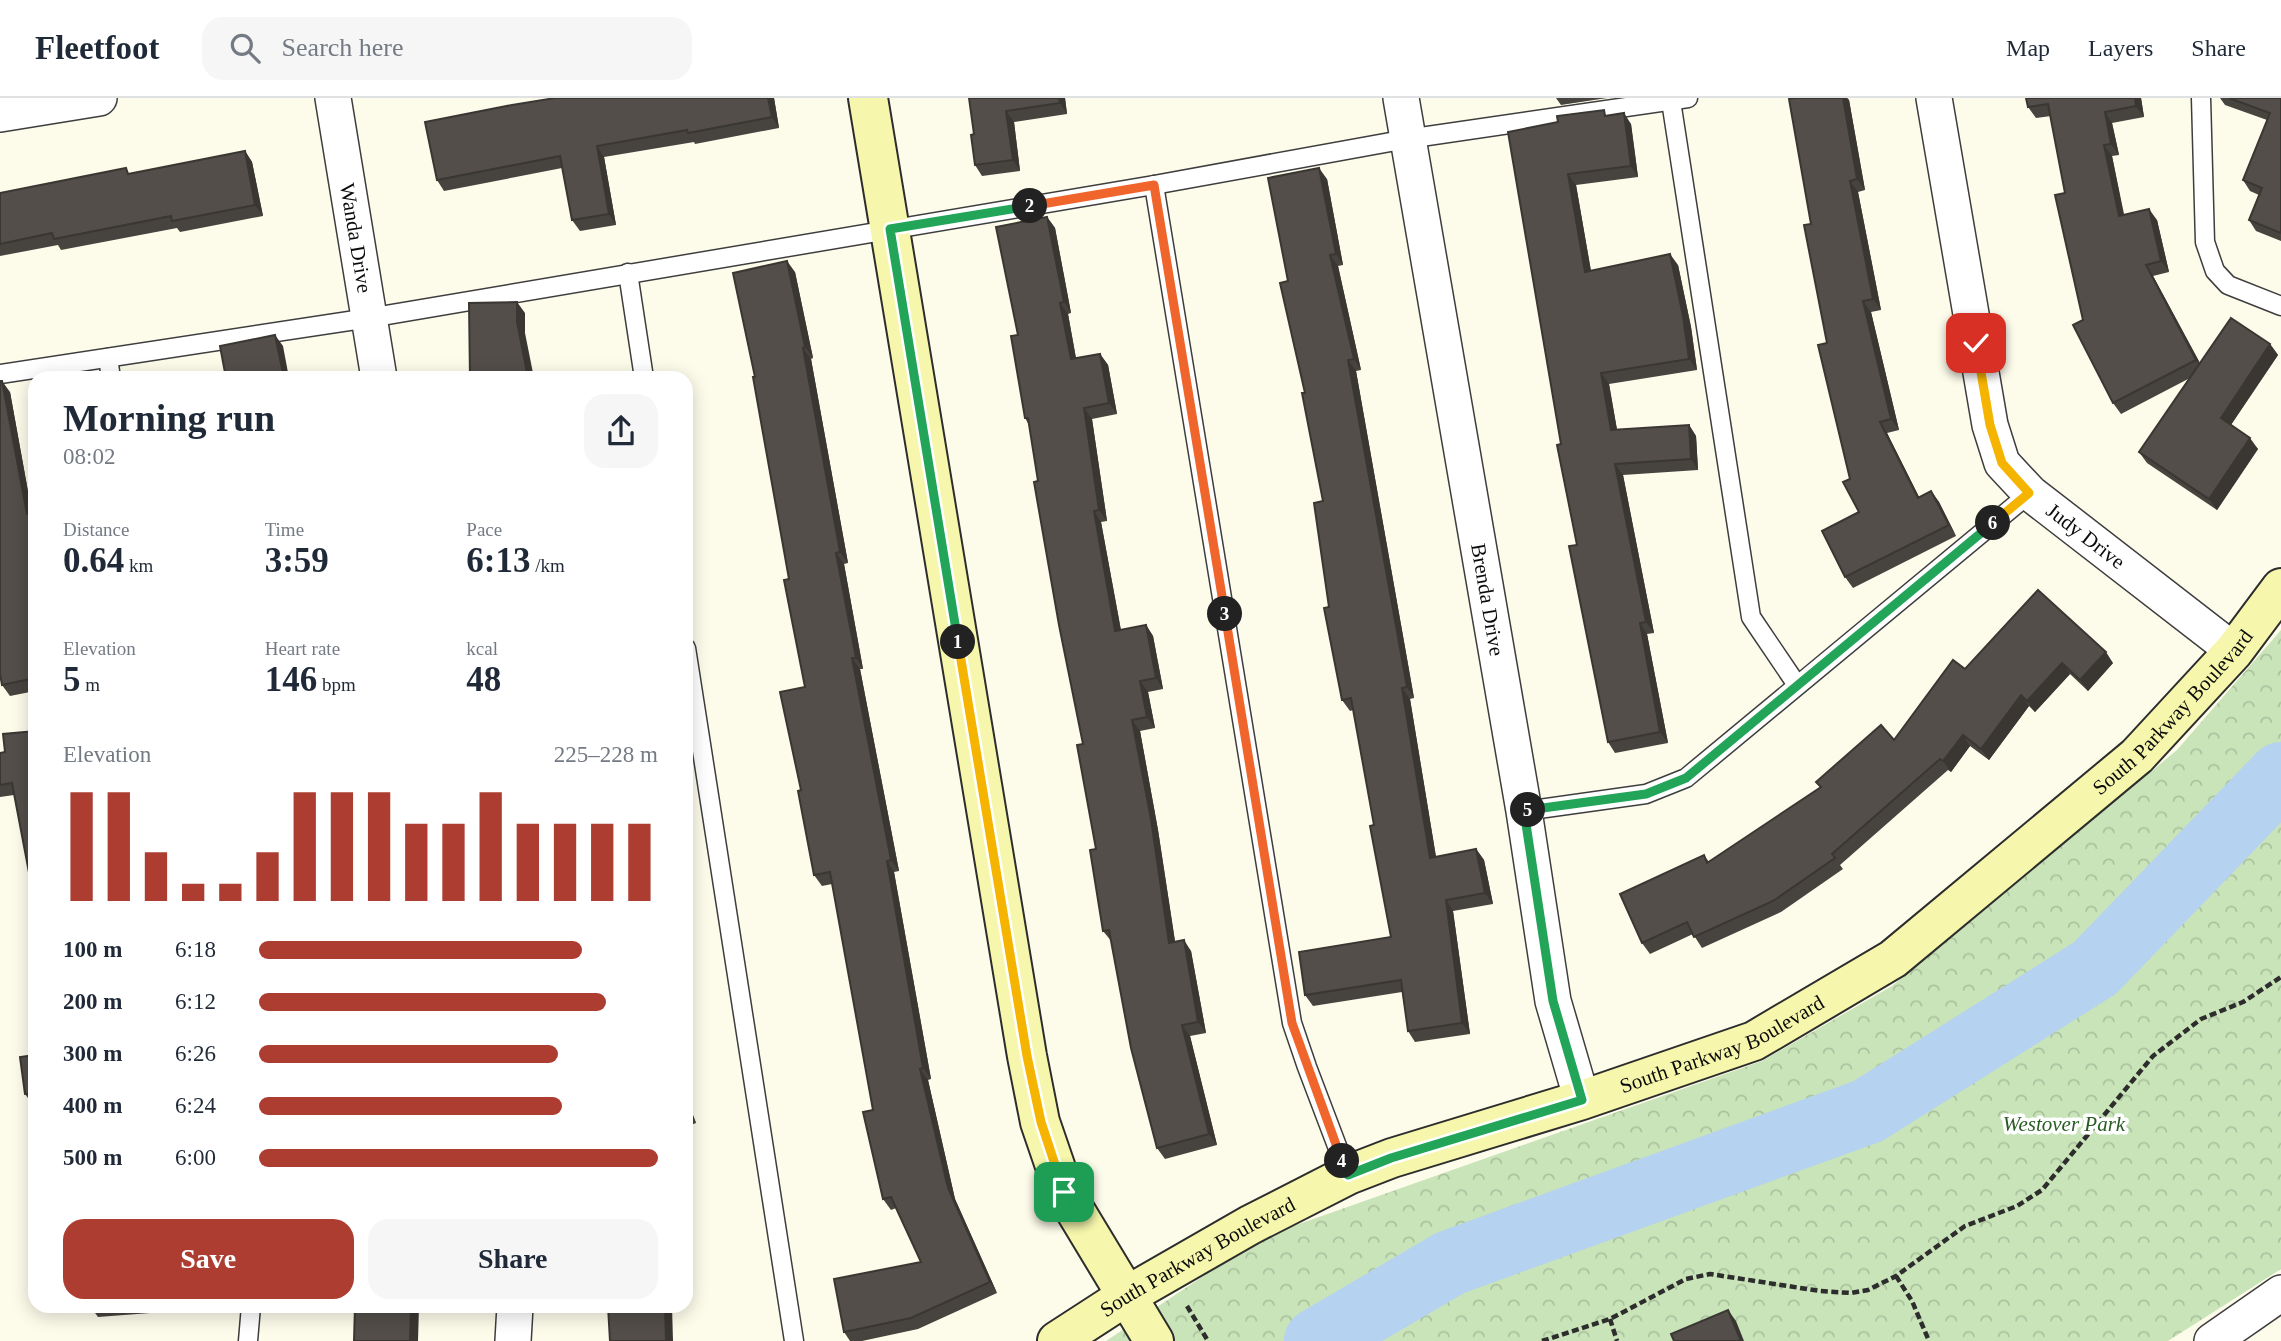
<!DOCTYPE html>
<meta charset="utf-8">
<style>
body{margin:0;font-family:"Times New Roman",serif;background:#f6f6f7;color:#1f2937;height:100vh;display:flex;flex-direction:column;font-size:26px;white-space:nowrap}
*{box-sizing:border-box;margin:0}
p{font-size:23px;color:#747a83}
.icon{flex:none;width:38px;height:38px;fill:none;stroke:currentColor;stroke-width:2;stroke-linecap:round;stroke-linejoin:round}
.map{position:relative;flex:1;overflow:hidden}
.side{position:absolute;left:28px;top:273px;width:665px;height:942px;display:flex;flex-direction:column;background:#fff;border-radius:21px;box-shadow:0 4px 18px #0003}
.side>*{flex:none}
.pin{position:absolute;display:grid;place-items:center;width:60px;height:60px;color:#fff;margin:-30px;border-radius:14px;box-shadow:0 4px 10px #0006}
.km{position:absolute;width:35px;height:35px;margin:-18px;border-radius:50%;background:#222;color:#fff;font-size:19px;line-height:35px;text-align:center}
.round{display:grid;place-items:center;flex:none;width:74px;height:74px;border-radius:21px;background:#f6f6f7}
.overview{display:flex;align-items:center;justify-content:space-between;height:119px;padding:0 35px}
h1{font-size:38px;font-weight:600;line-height:52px}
.metrics{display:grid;grid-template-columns:repeat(3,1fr);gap:10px;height:119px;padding:7px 35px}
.metrics div{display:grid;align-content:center}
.metrics b{font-size:35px;font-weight:600}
.metrics small{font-size:19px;font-weight:400}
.metrics p{font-size:19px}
.chart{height:196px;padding:14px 35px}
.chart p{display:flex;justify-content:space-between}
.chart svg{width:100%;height:126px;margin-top:7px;stroke:#ad3c31;stroke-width:6}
.button{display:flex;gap:14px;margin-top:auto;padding:14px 35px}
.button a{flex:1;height:80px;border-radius:21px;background:#ad3c31;color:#fff;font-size:28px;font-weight:600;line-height:80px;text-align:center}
.button a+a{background:#f6f6f7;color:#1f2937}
ul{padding:0 35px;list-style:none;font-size:23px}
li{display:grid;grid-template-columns:112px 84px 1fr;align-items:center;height:52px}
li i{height:18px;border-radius:9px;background:#ad3c31}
header{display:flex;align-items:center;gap:42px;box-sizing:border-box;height:98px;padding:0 35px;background:#fff;border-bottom:2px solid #e0e1e3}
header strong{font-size:33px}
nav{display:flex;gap:38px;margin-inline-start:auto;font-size:24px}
.search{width:490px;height:63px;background:#f6f6f7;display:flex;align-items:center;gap:18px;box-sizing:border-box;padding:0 24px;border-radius:21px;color:#747a83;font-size:26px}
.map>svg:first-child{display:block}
.park{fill:url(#park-crowns)}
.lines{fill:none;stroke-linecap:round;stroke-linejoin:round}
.river{stroke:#b5d2f0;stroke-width:66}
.lane-casing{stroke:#3e3e3e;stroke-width:21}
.street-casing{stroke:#3e3e3e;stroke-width:38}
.secondary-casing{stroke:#2d2d2d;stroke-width:42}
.path{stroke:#2d2d2d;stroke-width:4.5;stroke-dasharray:7 3.5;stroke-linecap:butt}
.lane{stroke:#fff;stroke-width:18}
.street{stroke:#fff;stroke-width:35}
.secondary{stroke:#f6f7ac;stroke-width:38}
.wall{fill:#47433f}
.shaded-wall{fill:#3a3733}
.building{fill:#534e49;stroke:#3a3733;stroke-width:2}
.split-1-casing{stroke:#fff;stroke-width:14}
.split-2-casing{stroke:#fff;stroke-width:14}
.split-3-casing{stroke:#fff;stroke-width:14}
.split-4-casing{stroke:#fff;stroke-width:14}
.split-5-casing{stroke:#fff;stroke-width:14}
.split-6-casing{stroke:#fff;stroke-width:14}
.split-7-casing{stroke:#fff;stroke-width:14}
.split-1{stroke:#f5b400;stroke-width:9}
.split-2{stroke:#22a559;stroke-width:9}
.split-3{stroke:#f0652b;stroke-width:9}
.split-4{stroke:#f0652b;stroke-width:9}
.split-5{stroke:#22a559;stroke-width:9}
.split-6{stroke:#22a559;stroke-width:9}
.split-7{stroke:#f5b400;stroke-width:9}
.labels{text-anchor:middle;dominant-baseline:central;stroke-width:7;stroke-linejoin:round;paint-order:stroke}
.street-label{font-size:21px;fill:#0b0b0b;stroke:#fff}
.park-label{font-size:21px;font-style:italic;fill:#275c22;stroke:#fff}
</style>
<header>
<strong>Fleetfoot</strong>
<div class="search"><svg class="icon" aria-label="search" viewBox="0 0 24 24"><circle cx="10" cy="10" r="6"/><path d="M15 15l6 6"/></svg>Search here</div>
<nav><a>Map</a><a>Layers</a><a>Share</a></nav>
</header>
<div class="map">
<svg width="2281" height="1243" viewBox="0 0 2281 1243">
<defs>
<pattern id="park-crowns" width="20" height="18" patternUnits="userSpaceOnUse" patternTransform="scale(1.75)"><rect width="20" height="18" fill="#c9e4b9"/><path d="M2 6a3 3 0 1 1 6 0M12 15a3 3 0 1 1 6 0" fill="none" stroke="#abc29e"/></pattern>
</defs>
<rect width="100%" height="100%" fill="#fdfceb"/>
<!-- park -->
<path class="park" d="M2281,532V1171L2168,1243H1106L1262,1139L1762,963L1892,888L2177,652Z"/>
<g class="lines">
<!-- river -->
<path class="river" d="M1317,1243L1450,1165L1868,1013L2095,870L2281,677"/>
<!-- lane casing -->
<g class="lane-casing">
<g id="lane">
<path d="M2201,0L2205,144L2215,173L2228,187L2281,208"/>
<path d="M1671,3L1751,519L1797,587"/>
<path d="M1154,87L1292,925L1307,969L1348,1077"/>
<path d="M628,175L644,280"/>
<path d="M108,260L111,280"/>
<path d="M0,276L369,220L1154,87L1407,41L1688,0"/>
<path d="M686,550L794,1243"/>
<path d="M1524,713L1646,696L1686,680L2030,395"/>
<path d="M248,1243L251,1208"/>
</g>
</g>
<!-- street casing -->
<g class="street-casing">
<g id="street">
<path id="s1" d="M333,0L379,280"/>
<path id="s2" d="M1401,0L1524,713L1553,903L1582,1002"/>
<path id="s3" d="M1934,0L1990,327L2002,365L2030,395L2234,553"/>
<path d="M0,16L99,0"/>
<path d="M513,1243L515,1208"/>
<path d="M2212,1243L2281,1195"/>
</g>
</g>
<!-- secondary casing -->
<g class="secondary-casing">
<g id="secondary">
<path d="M868,0L1027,958L1040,1024L1064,1094L1154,1243"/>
<path id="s4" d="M1057,1243L1128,1197L1250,1127L1348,1077L1392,1060L1582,1002L1754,943L1893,861L2137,658L2234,553L2281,490"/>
</g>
</g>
<!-- path -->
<g class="path">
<path d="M1896,1178L1912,1203L1929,1243"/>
<path d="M1187,1208L1208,1243"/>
<path d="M1610,1221L1617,1243"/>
<path d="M1542,1243L1610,1221L1686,1181L1710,1176L1820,1193L1851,1195L1868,1192L1896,1178L1965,1128L2017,1108L2042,1092L2153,958L2201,921L2243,904L2281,879"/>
</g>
<!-- lane -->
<use href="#lane" class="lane"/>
<!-- street -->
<use href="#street" class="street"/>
<!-- secondary -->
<use href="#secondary" class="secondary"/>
</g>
<!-- wall -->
<g class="wall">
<path d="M555,0H774L779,30L695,46L694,44L604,59L616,127L580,133L572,122L562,70L444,93L437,82Z"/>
<path d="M969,0H1065L1067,16L1014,24L1020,73L982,78L975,67L974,36Z"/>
<path d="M1556,0H1607L1561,7Z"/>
<path d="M1794,0H1847L1849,2L1865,92L1858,94L1881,212L1871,214L1899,332L1887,335L1919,399L1931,393L1939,404L1956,438L1853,490L1845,479L1859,414L1850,381L1827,245Z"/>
<path d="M2026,0H2141L2144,19L2112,25L2119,57L2112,58L2124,116L2157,122L2169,174L2153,178L2200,265L2270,246L2278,257L2231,327L2258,351L2217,412L2147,365L2139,354L2190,280L2121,316L2113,305L2083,222L2065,95L2051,18L2036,20L2028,9Z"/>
<path d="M2220,0H2281V143L2256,133L2249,122L2259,97L2250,93L2243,82L2267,22L2225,7Z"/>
<path d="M1607,17L1631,26L1638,79L1576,87L1591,173L1678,167L1691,229L1697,272L1609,286L1617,332L1689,327L1696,338L1698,372L1623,377L1654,535L1647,536L1668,645L1615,655L1608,644L1561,346L1508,34Z"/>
<path d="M245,53L252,64L263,118L180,134L177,130L61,152L58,147L0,158V95L130,76Z"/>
<path d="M1327,81L1343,167L1338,168L1361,272L1356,273L1414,600L1410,601L1436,759L1476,751L1484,762L1493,806L1453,813L1470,936L1415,944L1408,933L1402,894L1313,908L1305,897L1391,839L1374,727L1353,612L1350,613L1342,602L1329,509L1323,403L1305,295L1288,183Z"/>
<path d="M1047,119L1055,130L1071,215L1068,216L1076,260L1100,256L1108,267L1117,316L1092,321L1107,423L1101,424L1121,532L1146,527L1153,538L1163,591L1148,594L1155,630L1140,633L1158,732L1175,844L1191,853L1206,935L1190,938L1217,1047L1165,1061L1157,1050L1112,844L1103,833L1096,751L1083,646L1038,383L1029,327L1025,320L1018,237Z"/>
<path d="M795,174L813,260L811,261L848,465L844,466L863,571H860L899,773L894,774L931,981L928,982L955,1101L997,1195L918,1231L862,1243H850L844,1234L921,1164L896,1110L891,1112L883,1101L873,1012L832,786L822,788L814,777L801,692L805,589L789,481L755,279Z"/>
<path d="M10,294L32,415H35V593L10,598L2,587Z"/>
<path d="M2113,565L2088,593L2070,576L2035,614L2029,608L1989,662L1970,648L1951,674L1948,672L1840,767L1843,771L1781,814L1702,850L1693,836L1650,856L1642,845L1704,757L1709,764L1821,690L1816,684L1894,642L1965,571Z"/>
<path d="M35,633V833L31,807L35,806L14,697L0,699V655L5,654L3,636Z"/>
<path d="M35,957V1007H33L25,996Z"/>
<path d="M686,999L696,1025L686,1029Z"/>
<path d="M90,1208H149L150,1215L98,1219Z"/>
</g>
<!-- shaded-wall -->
<g class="shaded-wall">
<path d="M768,0H774L779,30L772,19Z"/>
<path d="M1059,0H1065L1067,16L1060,5Z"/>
<path d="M1843,0H1847L1849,2L1865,92L1857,81Z"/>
<path d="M2135,0H2141L2144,19L2136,8Z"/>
<path d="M1006,13L1014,24L1020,73L1013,62Z"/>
<path d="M2105,14L2112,25L2119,57L2111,46Z"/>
<path d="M1624,15L1631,26L1638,79L1631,68Z"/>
<path d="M2104,47L2112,58L2126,129L2119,118Z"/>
<path d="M597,48L604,59L616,127L609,116Z"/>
<path d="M245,53L252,64L263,118L255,107Z"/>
<path d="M1319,70L1327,81L1343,167L1336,156Z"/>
<path d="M1568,76L1576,87L1593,185L1585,174Z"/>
<path d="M1850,83L1858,94L1881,212L1873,201Z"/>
<path d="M2149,111L2157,122L2169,174L2161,163Z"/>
<path d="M1047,119L1055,130L1071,215L1064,204Z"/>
<path d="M1670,156L1678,167L1691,229L1697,272L1689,261Z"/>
<path d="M1330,157L1338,168L1361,272L1354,261Z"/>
<path d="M787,163L795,174L813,260L805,249Z"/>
<path d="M2146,167L2153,178L2204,273L2196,262Z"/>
<path d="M1863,203L1871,214L1899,332L1891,321Z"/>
<path d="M517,204L525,215V235L534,280H528L517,224Z"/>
<path d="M1060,205L1068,216L1078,272L1071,261Z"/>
<path d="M275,237L283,248L289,280H284Z"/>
<path d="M2270,246L2278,257L2228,331L2221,320Z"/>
<path d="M803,250L811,261L848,465L840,454Z"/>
<path d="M1100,256L1108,267L1117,316L1109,305Z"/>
<path d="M1348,262L1356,273L1414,600L1407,589Z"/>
<path d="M1601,275L1609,286L1619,343L1611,332Z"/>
<path d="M2,283L10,294L34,427L27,416Z"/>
<path d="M1084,310L1092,321L1107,423L1099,412Z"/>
<path d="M1880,324L1887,335L1925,411L1918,400Z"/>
<path d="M1689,327L1696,338L1698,372L1691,361Z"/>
<path d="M2250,340L2258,351L2217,412L2209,401Z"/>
<path d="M1615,366L1623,377L1654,535L1646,524Z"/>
<path d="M1931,393L1939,404L1956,438L1949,427Z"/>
<path d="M1094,413L1101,424L1123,544L1115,533Z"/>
<path d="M30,454L35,460V477Z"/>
<path d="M836,455L844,466L863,571L856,560Z"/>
<path d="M1640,525L1647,536L1668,645L1660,634Z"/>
<path d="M1146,527L1153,538L1163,591L1156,580Z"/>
<path d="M2106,554L2113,565L2088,593L2080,582Z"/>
<path d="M852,560L860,571L899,773L891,762Z"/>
<path d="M2062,565L2070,576L2035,614L2027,603Z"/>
<path d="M1140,583L1148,594L1155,630L1147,619Z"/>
<path d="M1402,590L1410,601L1438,771L1430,760Z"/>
<path d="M2021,597L2029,608L1989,662L1981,651Z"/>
<path d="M1132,622L1140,633L1158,732L1177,856L1169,845Z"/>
<path d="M1963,637L1970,648L1951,674L1943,663Z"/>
<path d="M1476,751L1484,762L1493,806L1485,795Z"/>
<path d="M887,763L894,774L931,981L923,970Z"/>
<path d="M1446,802L1453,813L1470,936L1462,925Z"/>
<path d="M1184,842L1191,853L1206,935L1198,924Z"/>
<path d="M1182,927L1190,938L1217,1047L1209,1036Z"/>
<path d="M920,971L928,982L955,1101L997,1195L990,1184L948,1090Z"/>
<path d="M686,999L696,1025L688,1014L686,1008Z"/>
<path d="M145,1208H149L150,1215Z"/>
<path d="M411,1208H419L418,1243H410Z"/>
<path d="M665,1208H672L673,1243H666Z"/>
<path d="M1728,1212L1736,1223L1744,1243H1741Z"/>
</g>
<!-- building -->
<g class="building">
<path d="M555,0H768L772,19L688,35L687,32L597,48L609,116L572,122L560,58L437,82L425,24L512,7Z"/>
<path d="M969,0H1059L1060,5L1006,13L1013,62L975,67L971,37L974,36Z"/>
<path d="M1794,0H1843L1857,81L1850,83L1873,201L1863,203L1891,321L1880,324L1918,400L1931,393L1949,427L1845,479L1822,433L1859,414L1843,384L1850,381L1818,247L1827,245L1804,127L1811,126L1789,1Z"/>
<path d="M2026,0H2135L2136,8L2105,14L2111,46L2104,47L2119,118L2149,111L2161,163L2146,167L2196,262L2113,305L2073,227L2083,222L2055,97L2065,95L2048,6L2028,9Z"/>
<path d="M2229,0H2281V135L2249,122L2262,90L2243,82L2270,15Z"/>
<path d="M1604,12L1605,18L1624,15L1631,68L1568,76L1585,174L1670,156L1683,218L1689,261L1601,275L1611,332L1689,327L1691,361L1615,366L1646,524L1640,525L1660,634L1608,644L1569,448L1577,447L1557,347L1561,346L1508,34L1558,24L1557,18Z"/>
<path d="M245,53L255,107L172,123L171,118L54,141L52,135L0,146V95L126,70L128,76Z"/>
<path d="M1319,70L1336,156L1330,157L1354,261L1348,262L1407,589L1402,590L1430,760L1476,751L1485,795L1446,802L1462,925L1408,933L1401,882L1305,897L1299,854L1391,839L1370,728L1374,727L1351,600L1342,602L1324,510L1329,509L1314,405L1323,403L1302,295H1305L1280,185L1288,183L1268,80Z"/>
<path d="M1047,119L1064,204L1060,205L1071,261L1100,256L1109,305L1084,310L1099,412L1094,413L1115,533L1146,527L1156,580L1140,583L1147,619L1132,622L1151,721L1169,845L1184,842L1198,924L1182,927L1209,1036L1157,1050L1131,950L1109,832L1103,833L1090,752L1096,751L1077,647L1083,646L1059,527L1034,384L1038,383L1028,320H1025L1011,238L1018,237L996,129Z"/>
<path d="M787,163L805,249L803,250L840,454L836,455L856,560H852L891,762L887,763L923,970L920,971L948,1090L990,1184L911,1220L844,1234L834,1181L921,1164L891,1099L883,1101L863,1014L873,1012L830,774L814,777L798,693L801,692L780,594L805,589L784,482L789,481L753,279H755L733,175Z"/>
<path d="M517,204V224L528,280H470L469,205Z"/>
<path d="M2231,220L2270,246L2221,320L2250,340L2209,401L2139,354Z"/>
<path d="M275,237L284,280H226L220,248Z"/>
<path d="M0,283H2L27,416L35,415V453L30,454L35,477V580L2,587L0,576Z"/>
<path d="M2038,492L2106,554L2080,582L2062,565L2027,603L2021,597L1981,651L1963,637L1943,663L1940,661L1832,756L1835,760L1773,803L1694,839L1687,824L1642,845L1620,796L1704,757L1707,765L1821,689L1816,684L1881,627L1894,642L1953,562L1965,571Z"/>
<path d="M35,633V833L31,807L35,806L12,685L0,687V655L5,654L3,636Z"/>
<path d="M35,957V995L25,996L20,959Z"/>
<path d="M355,1208H411L410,1243H354Z"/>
<path d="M608,1208H665L666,1243H610Z"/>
<path d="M1728,1212L1741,1243H1674L1671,1236Z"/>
</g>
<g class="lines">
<!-- split-1 casing -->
<g class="split-1-casing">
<path id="split-1" d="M958,544L1027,958L1041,1024L1064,1094"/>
</g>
<!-- split-2 casing -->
<g class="split-2-casing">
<path id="split-2" d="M958,544L890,131L1030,108"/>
</g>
<!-- split-3 casing -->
<g class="split-3-casing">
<path id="split-3" d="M1030,108L1154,87L1225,516"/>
</g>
<!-- split-4 casing -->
<g class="split-4-casing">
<path id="split-4" d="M1225,516L1292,925L1342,1063"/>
</g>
<!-- split-5 casing -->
<g class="split-5-casing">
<path id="split-5" d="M1342,1063L1348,1077L1391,1060L1582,1002L1553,903L1524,713L1528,712"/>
</g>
<!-- split-6 casing -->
<g class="split-6-casing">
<path id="split-6" d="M1528,712L1646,696L1686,680L1993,425"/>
</g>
<!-- split-7 casing -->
<g class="split-7-casing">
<path id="split-7" d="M1976,245L1990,327L2002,365L2029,395L1993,425"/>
</g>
<!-- split-1 -->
<use href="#split-1" class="split-1"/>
<!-- split-2 -->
<use href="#split-2" class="split-2"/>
<!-- split-3 -->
<use href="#split-3" class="split-3"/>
<!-- split-4 -->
<use href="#split-4" class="split-4"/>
<!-- split-5 -->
<use href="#split-5" class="split-5"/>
<!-- split-6 -->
<use href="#split-6" class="split-6"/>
<!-- split-7 -->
<use href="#split-7" class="split-7"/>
</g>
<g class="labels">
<!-- street labels -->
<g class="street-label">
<text stroke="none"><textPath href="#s1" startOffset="142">Wanda Drive</textPath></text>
<text stroke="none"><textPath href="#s3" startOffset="483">Judy Drive</textPath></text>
<text stroke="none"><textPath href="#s2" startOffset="509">Brenda Drive</textPath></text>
<text stroke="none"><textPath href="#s4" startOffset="1298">South Parkway Boulevard</textPath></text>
<text stroke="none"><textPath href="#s4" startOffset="732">South Parkway Boulevard</textPath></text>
<text stroke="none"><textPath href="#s4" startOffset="164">South Parkway Boulevard</textPath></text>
</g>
<!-- park labels -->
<g class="park-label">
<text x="2064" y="1026">Westover Park</text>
</g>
</g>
</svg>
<div class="pin" style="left:1064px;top:1094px;background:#1e9e55"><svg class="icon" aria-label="arrive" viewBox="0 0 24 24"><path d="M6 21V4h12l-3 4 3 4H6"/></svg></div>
<div class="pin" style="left:1976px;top:245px;background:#d93025"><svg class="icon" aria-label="check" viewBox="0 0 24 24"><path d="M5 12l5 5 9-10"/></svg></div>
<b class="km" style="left:958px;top:544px">1</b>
<b class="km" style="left:1030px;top:108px">2</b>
<b class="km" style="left:1225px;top:516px">3</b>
<b class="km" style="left:1342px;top:1063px">4</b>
<b class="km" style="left:1528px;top:712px">5</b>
<b class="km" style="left:1993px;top:425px">6</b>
<section class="side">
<div class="overview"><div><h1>Morning run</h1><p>08:02</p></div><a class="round"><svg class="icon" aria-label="share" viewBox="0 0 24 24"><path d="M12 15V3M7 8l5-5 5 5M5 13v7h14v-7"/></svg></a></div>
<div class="metrics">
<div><p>Distance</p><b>0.64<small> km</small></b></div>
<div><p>Time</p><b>3:59</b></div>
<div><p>Pace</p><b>6:13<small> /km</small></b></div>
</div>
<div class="metrics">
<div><p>Elevation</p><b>5<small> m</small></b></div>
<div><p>Heart rate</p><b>146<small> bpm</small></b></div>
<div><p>kcal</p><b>48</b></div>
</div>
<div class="chart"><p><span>Elevation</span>225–228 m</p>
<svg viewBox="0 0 160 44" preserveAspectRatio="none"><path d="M5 44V6M15 44V6M25 44V27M35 44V38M45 44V38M55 44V27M65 44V6M75 44V6M85 44V6M95 44V17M105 44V17M115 44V6M125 44V17M135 44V17M145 44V17M155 44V17"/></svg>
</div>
<ul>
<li><b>100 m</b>6:18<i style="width:81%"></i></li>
<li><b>200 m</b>6:12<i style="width:87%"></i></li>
<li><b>300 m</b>6:26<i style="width:75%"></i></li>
<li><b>400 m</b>6:24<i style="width:76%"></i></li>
<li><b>500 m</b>6:00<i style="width:100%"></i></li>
</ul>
<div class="button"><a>Save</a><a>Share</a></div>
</section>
</div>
